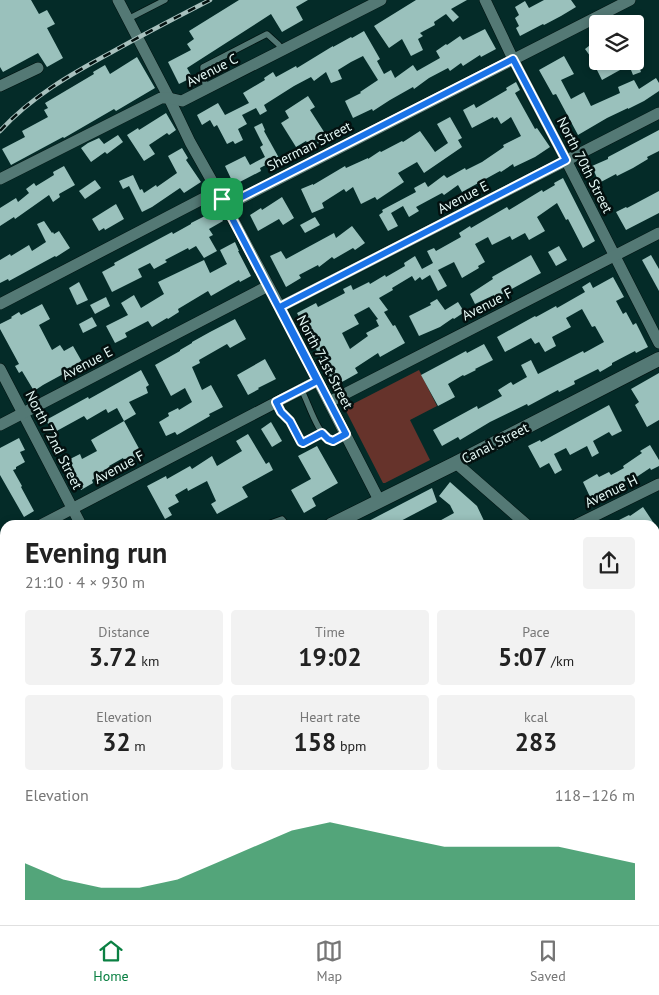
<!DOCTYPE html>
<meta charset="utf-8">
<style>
body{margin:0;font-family:"PT Sans",sans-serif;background:#f2f2f2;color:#222;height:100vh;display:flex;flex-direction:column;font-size:19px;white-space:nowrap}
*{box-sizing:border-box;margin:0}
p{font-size:16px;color:#767676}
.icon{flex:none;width:28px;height:28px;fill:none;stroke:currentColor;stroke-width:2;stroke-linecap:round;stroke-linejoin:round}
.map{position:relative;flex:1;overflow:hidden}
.panel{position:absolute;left:0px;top:520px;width:660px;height:405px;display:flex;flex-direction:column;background:#fff;border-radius:15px 15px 0 0;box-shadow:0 2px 8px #0003}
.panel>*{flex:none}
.tools{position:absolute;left:589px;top:15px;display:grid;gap:10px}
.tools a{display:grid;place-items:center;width:55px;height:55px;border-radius:5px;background:#fff;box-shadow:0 2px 8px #0003;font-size:25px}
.pin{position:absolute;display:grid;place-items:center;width:42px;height:42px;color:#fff;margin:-21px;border-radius:10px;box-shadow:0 2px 8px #0006}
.round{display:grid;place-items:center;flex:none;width:52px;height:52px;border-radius:5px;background:#f2f2f2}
.head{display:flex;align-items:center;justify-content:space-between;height:85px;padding:0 25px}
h1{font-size:28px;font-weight:700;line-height:38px}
.metrics{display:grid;grid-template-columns:repeat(3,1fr);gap:8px;height:85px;padding:5px 25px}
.metrics div{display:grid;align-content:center;border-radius:5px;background:#f2f2f2;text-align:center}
.metrics b{font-size:25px;font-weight:700}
.metrics small{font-size:14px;font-weight:400}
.metrics p{font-size:14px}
.chart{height:140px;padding:10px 25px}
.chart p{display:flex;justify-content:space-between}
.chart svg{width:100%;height:90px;margin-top:5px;fill:#0b8043;opacity:.7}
.tabs{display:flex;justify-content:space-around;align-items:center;height:70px;border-top:1px solid #e0e0e0;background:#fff;font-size:14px;color:#767676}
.tabs a{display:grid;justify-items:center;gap:2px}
.tabs .on{color:#0b8043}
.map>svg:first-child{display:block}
.green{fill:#66332b}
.building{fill:#9ac1bc;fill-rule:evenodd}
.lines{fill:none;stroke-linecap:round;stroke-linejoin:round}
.service-casing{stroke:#001210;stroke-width:7}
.minor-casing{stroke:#001210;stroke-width:12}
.tertiary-casing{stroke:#001210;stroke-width:15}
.path{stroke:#4d6e6b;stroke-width:2;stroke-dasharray:1 4;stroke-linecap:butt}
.service{stroke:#547975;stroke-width:5.5}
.minor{stroke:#547975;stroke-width:11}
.tertiary{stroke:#547975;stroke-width:14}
.rail-casing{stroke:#a7c0bd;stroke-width:4.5}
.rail{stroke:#03100f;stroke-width:2.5;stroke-dasharray:8;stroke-linecap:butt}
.route-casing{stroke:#fff;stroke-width:10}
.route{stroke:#1a73e8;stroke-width:6}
.labels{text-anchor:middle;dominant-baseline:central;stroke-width:5;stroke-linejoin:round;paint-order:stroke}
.street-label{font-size:14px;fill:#e4f8f5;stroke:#03100f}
</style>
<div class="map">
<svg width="659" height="925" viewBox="0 0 659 925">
<rect width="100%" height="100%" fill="#042b28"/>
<!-- green -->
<g class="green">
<path d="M419,370L437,406L410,420L430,460L385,483H383L346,411L347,407Z"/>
<path d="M0,718L5,738V807L0,786Z"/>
<path d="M0,821L5,841V920H24L15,925H0Z"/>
<path d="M63,920H119L124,925H62Z"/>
</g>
<!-- building -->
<g class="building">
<path d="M0,0H31L39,14L47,10L55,24L47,28L63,58L47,67L38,53L3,72L0,67Z"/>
<path d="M239,0H308L296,7L303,20L282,32L271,14L187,68L191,75L186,77L187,80L179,84L168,62L191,50L187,44L194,39L189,31Z"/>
<path d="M416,0H467L451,9L459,17L453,22L446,14L434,22L435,25L420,33L423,36L418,39L423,50L411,56L402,39L389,48L374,26Z"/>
<path d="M544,0H571L576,7L561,16L544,25L543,24L520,36L516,28L519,26L515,18L519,15L515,7L525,1L529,8Z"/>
<path d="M485,29L496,49L481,57L480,55L463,66L461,63L450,71L448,68L429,78L414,89L413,87L390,100L373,111L372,109L353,118L345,101L361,93L360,92L378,80L363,56L351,62L338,70L342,79L331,83L326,72L314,81L311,77L294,86L264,105L267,111L260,115L256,108L242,115L247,124L238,129L243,140L235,144L233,141L227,144L217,125L214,127L210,120L202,125L197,115L218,103L225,115L249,103L243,93L265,80L264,78L273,72L276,77L296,66L297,68L333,46V47L351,37L352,38L364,31L380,59L377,61L384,74L391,70L395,78L413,65L417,71L440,58L436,51L446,44L447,45L460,36L463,40Z"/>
<path d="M598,39V61H637L641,72L633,75L629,65L602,80L596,68L598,67L585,49Z"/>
<path d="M564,56L574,74L561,80L571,99L584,92L591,106L620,93L618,87L634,80L639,89L656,78L659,83V91L644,101L628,109V108L607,118L578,135L556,94L553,95L539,70Z"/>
<path d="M137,57L155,88L116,111L114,109L64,138L63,137L11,165L2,149L25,137L22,131L48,117L44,110L48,108L45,103L94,74L93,72L105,65L110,74Z"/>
<path d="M516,82L520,90L515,93L535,129L537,128L550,147L535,157L514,167L513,164L501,172L500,171L462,192L458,185L444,195L442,193L416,207L419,211L409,217L403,206L391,213L398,226L388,231L379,215L383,212L382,210L416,192L414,188L425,182L428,187L444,175L447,178L465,168L466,170L482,162L504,147L503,145L521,136L511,117L501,124L497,117L494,119L493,117L472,128L463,110L474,104L476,108L507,90L506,88Z"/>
<path d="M308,96L315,107L310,110L328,138L318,144L316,139L308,144L306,141L296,147L281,123L289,118L285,111Z"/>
<path d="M166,113L176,130L169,135L167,133L149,145L155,154L144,161L127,135L138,128L139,130Z"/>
<path d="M450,117L462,138L458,140L462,147L424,173L417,162L398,173L404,182L377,200L375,197L361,204L353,187L346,192L344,189L322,203L324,208L312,213L301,189L313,184V185L345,166L346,168L368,158V159L380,151L381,152L402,141L403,142L420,131L435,152L448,143L437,124Z"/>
<path d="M262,123L265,130L264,131L279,158L260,168L261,171L234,185L225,166L245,156L250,165L265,157L260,147L263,145L254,127Z"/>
<path d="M659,130V151L647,157L648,159L633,168L617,176L616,174L599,183L592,166L608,159V157Z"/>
<path d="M118,135L123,142L107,154L105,152L91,162L81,148L88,143L99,138L104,144Z"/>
<path d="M182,148L188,158L186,160L201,182L184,193L180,188L152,207L142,212L129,186L123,189L119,181L133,175L140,190L142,189L144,193L156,185L157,187L177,173L168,156Z"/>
<path d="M64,166L75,185L59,194L60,197L53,202L49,195L15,219L14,217L0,226V208L16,198L18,202L29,193L26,189L34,183L36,186L54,175L53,172Z"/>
<path d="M563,178L595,241L583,248L568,219L566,220L557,203L537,217L545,231L529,240L525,233L512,240L510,236L492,245L488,237L475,244L485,262L478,266L479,268L462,278L454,262L438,270L447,286L438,291L430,275L422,280L420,277L415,281L412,276L392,288L393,290L379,298L388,310L384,312L393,326L395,325L405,343L380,357L378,353L355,368L358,373L333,387L326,373L328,372L297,313L316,303L318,307L345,293L343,289L351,285L353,290L369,282L370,284L385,275L386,277L405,266L404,263L415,256L422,269L433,263L427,251L434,248L436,251L461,237L459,233L470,226L471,228L507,207L509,210L542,190L543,192L555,185L554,183ZM369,307L378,319L376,320L379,326L366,333L368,336L350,349L342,333L359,324L354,315Z"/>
<path d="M95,180L101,188L85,199L79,191Z"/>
<path d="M659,191V213L626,230L616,212L626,207L627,208Z"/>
<path d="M282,197L294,218L283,225L279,219L258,231L250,215L261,208L262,210Z"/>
<path d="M116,204L124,219L105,230L104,228L99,231L92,219Z"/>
<path d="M217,210L223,221L209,229L213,235L209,237L217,251L204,258L196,246L189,250L188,248L165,260L167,262L154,269L150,263L138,269L142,277L112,292L102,272L115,265L114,263L142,248L172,232L173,234L191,224V223Z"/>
<path d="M315,217L320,225L305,233L300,225Z"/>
<path d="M44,221L52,233L53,232L54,234L59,231L70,248L56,257L55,256L9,281L8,279L0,283V260L10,254L11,256L29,245L32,251L46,242L37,224Z"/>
<path d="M352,226L365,243L355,250L353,248L334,259L332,257L319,267L318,265L299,275L301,278L286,287L270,256L281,251L286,259L334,233L336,238Z"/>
<path d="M235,242L239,251H238L251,276L240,282L239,280L211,296L208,291L178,309L179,312L168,319L167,318L152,327L148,321L125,333L127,337L115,343L106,326L128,315L121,303L134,295L141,308L164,294L158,282L204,260L210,273L227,264L220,250Z"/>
<path d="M559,246L567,260L556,266L548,252Z"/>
<path d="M531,255L541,273L495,298L494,295L475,304L470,294L493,279L492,277Z"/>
<path d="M651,255L659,269V291L642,260Z"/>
<path d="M613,277L624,297L616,301L623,314L626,312L633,325L636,323L648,347L636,353L635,351L612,363V365L600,372L598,369L574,381L575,384L559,392L558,390L528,406L527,404L490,422L460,440L458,437L442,446L433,430L477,406L478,409L502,396L498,390L511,382L513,385L527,377L521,365L531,360L538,374L583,351L584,353L604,342L595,326L592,327L582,309L566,318L571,327L552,337L556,346L545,352L539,342L535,344L531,338L505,352L497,337L535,316L536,317L556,306L557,308L585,292L582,287L590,282L593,288Z"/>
<path d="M79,282L88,300L77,305L69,288Z"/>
<path d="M106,297L110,306L95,314L90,305Z"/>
<path d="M437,299L445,310L458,302L463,310V313L454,319L453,318L440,327L419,336L409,316L431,305L430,303Z"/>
<path d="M42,304L50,319L39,325L52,350L60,345L64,351L73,346L85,367L78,371L76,367L43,385L34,391L22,371L19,373L15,366L19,364L0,329V324L12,318L11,317L19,312L21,315Z"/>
<path d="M92,317L97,326L83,333L79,324Z"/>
<path d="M235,319L246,339L230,348L227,344L199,360L200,363L192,367L202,390L211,385L223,407L209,414L210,416L177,435L175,432L166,436L159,422L169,416L168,413L178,408L179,410L192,402L185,388L171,396L155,365L180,351V350L192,343V342L210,332Z"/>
<path d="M484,344L493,360L475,369L476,370L464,376L463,375L448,384L455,397L438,406L421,375L466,351L467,353Z"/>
<path d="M265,359L276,379L258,388L259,389L248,395L237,375Z"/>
<path d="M141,370L149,385L146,387L148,393L129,402L136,414L124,421L117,408L108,413L106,409L87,420L84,416L53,433L46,420L88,397L89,399Z"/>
<path d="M659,373V420L647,427L635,405L639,402L631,389Z"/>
<path d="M609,405L622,431L612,436L609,432L593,441L599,453L592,457L587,446L570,455L566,448L554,454L562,470L555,474L549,463L540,468L528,446L540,440L541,442Z"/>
<path d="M124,421L142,454L125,463L123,458L109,466L111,469L92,480L93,483L81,490L66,461L80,454L82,459L97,451L91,440Z"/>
<path d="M271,422L282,441L272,447L261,429Z"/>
<path d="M248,434L266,464L269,462L273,470L242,487L248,497L217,514L211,504L216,501L207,481L188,491L187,488L175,495L179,502L168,508L172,515L165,519L147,486L166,476L167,479L190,466L192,469L212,456L217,466L242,451L236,441Z"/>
<path d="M19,438L25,450L20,452L25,462L16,467V469L13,470L22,486L21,487L34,511L24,517L0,475V448Z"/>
<path d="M650,445L659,460V466L651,470L650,468L632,480L631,478L606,491L607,493L592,501L583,482L597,474L599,477L609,472L611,475L624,468L623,466L642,453L640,451Z"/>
<path d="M317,446L338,483L312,498L316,506L304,513L291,490L311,479L298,456Z"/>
<path d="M450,482L477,506L486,525H432L454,513L450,505L439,496Z"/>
<path d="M432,488L437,502L393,525H361Z"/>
<path d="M643,507L655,525H609L629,515L630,516Z"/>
</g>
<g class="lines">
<!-- service casing -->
<g class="service-casing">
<g id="service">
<path d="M128,19L165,0"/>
<path d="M207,89L204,80L203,67L267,34L278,44L283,50"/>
<path d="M301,389C309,403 317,436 333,441L346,434"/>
<path d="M276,402L281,413L290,421L301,442L303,443L322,433"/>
<path d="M265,525L282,519L287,525"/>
</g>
</g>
<!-- minor casing -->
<g class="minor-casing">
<g id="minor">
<path d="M118,0L169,98L190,142L222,199L280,307L379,500"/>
<path d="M485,0L513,59L566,160L659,343"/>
<path d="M0,86L38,68"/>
<path d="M0,179L161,98H169L182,101L381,0"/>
<path d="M0,304L206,197L236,201L630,0"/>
<path d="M280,307L659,113"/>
<path d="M0,369L81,525"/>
<path d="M329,402L659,233"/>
<path d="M0,425L268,286"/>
<path d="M456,463L527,525"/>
<path d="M41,525L317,381"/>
<path d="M576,525L659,484"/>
<path d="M0,546L5,543"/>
<path d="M655,604L659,602"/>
<path d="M655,637L659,641"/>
<path d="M655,784L659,787"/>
<path d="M596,920L598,925"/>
<path d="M37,925L47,920"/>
<path d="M269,925L279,920"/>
<path d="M501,925L509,920"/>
</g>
</g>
<!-- tertiary casing -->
<g class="tertiary-casing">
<g id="tertiary">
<path d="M331,525L456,463L659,359"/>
<path d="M0,704L5,725"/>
<path d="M125,920L129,925"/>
</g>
</g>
<!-- path -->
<path class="path" d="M108,920L113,925"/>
<!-- service -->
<use href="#service" class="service"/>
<!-- minor -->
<use href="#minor" class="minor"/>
<!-- tertiary -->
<use href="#tertiary" class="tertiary"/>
<!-- rail casing -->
<g class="rail-casing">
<g id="rail">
<path d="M0,131C31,97 71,74 112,52C144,34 177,17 210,0"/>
<path d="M0,800L5,822"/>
<path d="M29,920L31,925"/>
</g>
</g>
<!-- rail -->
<use href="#rail" class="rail"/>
</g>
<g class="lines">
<!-- route casing -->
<g class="route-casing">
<path id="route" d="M222,199L317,381L276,402L281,412L290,421L301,442L303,443L322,433L328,439L333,441L346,434L280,307L566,160L513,59L236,200L222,199"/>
</g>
<!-- route -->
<use href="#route" class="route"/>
</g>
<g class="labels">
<!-- street labels -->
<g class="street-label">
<text transform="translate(212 70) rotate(-27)">Avenue C</text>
<text transform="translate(309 146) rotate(-27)">Sherman Street</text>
<text transform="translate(585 165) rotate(63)">North 70th Street</text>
<text transform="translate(463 197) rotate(-27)">Avenue E</text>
<text transform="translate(487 304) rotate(-27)">Avenue F</text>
<text transform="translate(325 362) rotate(62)">North 71st Street</text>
<text transform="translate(87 363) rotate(-28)">Avenue E</text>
<text transform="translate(54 440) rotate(63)">North 72nd Street</text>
<text transform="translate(495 443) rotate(-27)">Canal Street</text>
<text transform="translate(119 467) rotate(-28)">Avenue F</text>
<text transform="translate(611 491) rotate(-26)">Avenue H</text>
</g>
</g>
</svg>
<div class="tools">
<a><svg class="icon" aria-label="layers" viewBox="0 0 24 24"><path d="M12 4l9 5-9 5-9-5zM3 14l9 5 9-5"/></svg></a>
</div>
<div class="pin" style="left:222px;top:199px;background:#1e9e55"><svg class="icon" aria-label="arrive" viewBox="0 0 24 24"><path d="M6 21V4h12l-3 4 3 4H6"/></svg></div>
<section class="panel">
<div class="head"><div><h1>Evening run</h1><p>21:10 · 4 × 930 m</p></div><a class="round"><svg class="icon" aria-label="share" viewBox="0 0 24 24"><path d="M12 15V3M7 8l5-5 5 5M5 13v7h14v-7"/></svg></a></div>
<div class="metrics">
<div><p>Distance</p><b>3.72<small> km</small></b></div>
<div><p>Time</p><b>19:02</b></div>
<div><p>Pace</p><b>5:07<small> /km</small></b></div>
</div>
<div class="metrics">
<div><p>Elevation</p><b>32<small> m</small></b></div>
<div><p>Heart rate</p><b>158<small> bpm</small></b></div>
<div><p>kcal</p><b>283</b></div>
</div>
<div class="chart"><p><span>Elevation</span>118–126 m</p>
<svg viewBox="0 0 160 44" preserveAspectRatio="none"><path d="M0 44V26L10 34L20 38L30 38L40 34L50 26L60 18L70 10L80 6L90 10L100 14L110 18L120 18L130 18L140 18L150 22L160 26V44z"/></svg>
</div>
</section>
</div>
<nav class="tabs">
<a class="on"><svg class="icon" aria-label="home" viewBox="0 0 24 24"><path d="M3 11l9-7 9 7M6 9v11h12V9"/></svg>Home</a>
<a><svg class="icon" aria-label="map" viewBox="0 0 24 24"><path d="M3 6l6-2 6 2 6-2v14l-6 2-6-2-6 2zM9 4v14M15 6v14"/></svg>Map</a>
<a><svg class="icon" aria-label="saved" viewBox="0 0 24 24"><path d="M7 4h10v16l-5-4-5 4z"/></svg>Saved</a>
</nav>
